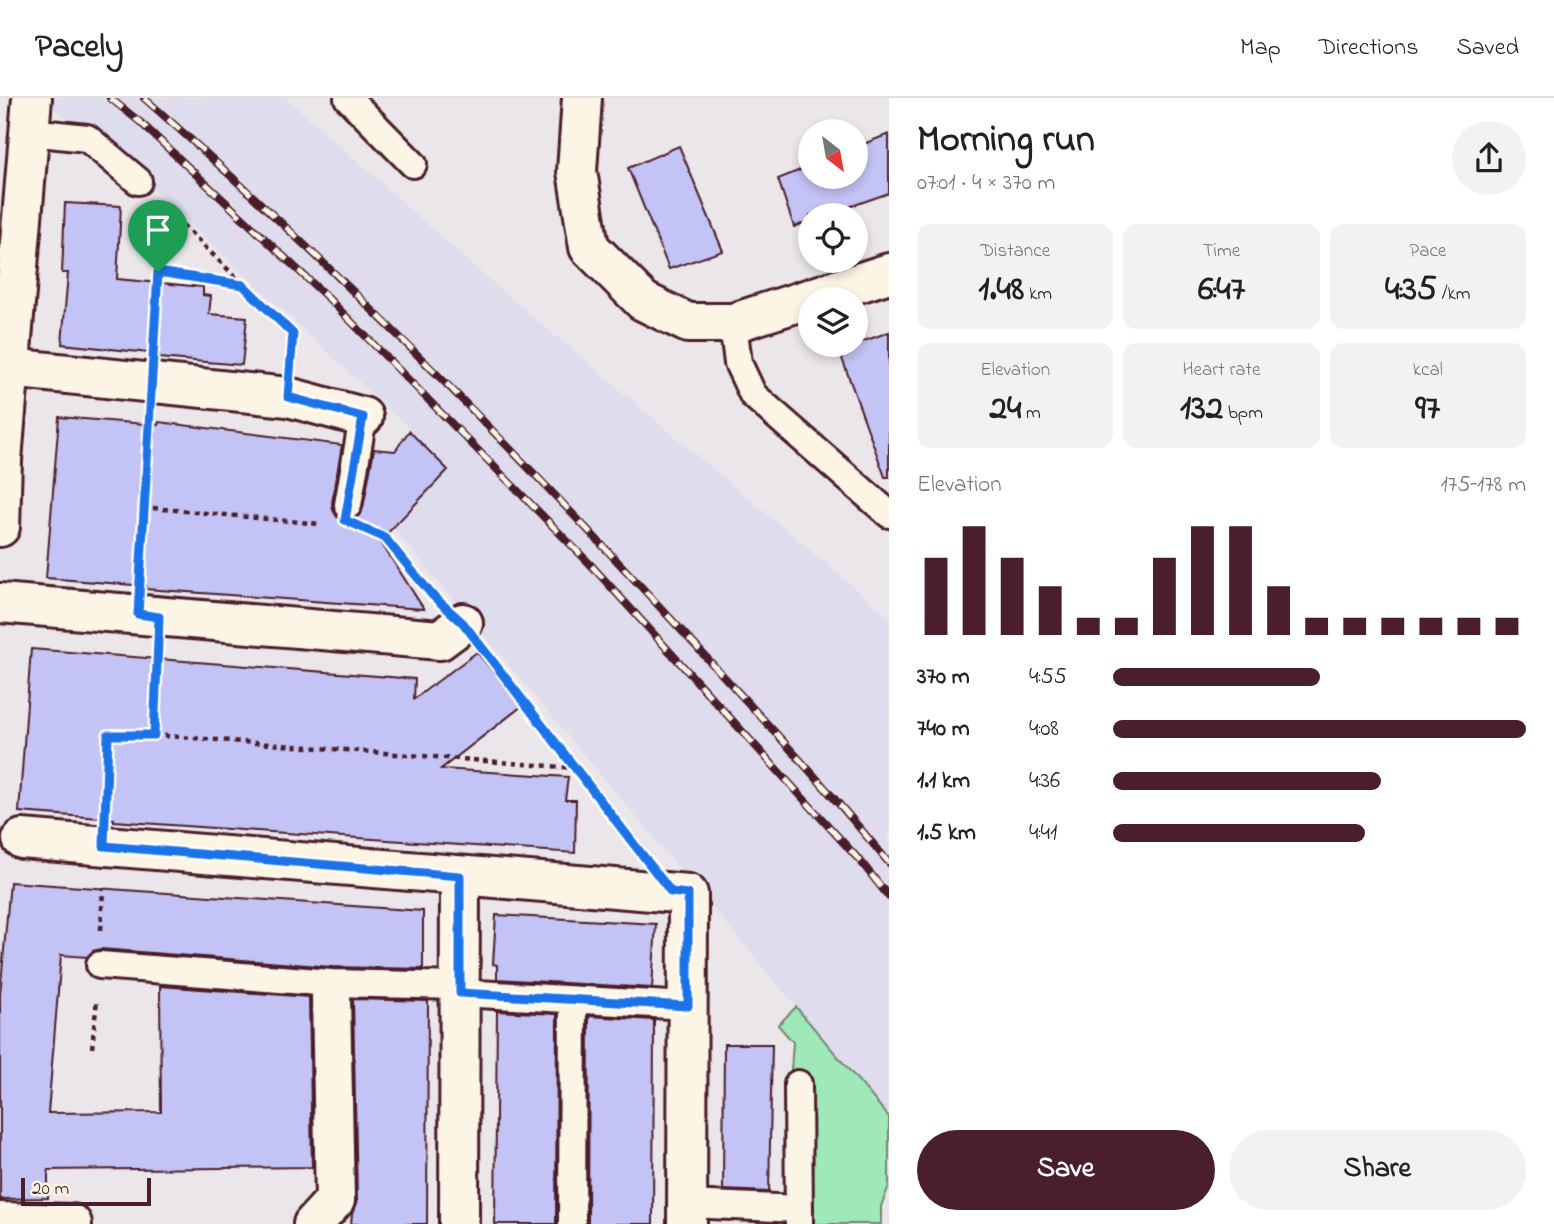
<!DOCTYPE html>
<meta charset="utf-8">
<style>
body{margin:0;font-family:"Indie Flower",sans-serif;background:#f2f2f2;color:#222;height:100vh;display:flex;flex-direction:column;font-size:26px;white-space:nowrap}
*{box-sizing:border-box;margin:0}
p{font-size:23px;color:#767676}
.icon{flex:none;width:38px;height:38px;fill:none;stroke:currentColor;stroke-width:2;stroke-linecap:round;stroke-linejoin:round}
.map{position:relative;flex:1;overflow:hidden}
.details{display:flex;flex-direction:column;background:#fff;width:665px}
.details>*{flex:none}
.needle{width:46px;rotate:149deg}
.buttons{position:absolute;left:798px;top:21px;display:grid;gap:14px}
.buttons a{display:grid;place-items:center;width:70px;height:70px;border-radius:50%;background:#fff;box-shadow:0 4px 10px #0003;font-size:35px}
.scale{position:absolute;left:21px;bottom:18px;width:130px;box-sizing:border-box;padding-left:7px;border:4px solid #4a1f2b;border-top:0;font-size:19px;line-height:24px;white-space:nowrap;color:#4a1f2b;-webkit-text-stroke:5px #fcf5e5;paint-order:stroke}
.pin{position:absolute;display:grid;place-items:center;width:60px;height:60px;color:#fff;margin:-72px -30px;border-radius:50% 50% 50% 0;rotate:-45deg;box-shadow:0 0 7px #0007}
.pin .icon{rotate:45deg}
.round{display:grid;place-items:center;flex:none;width:74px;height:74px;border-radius:37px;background:#f2f2f2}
.overview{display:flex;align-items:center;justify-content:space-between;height:119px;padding:0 28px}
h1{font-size:38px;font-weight:700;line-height:52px}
.metrics{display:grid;grid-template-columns:repeat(3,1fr);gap:10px;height:119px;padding:7px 28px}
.metrics div{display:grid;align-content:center;border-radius:14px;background:#f2f2f2;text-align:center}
.metrics b{font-size:35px;font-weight:700}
.metrics small{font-size:19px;font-weight:400}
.metrics p{font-size:19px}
.chart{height:196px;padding:14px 28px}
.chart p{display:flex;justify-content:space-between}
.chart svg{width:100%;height:126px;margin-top:7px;stroke:#4a1f2b;stroke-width:6}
.cta{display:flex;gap:14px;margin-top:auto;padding:14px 28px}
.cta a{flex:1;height:80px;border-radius:42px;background:#4a1f2b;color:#fff;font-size:28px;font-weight:700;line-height:80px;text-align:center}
.cta a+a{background:#f2f2f2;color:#222}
ul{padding:0 28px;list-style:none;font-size:23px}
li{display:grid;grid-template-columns:112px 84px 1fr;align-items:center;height:52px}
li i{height:18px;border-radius:9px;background:#4a1f2b}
header{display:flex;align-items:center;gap:42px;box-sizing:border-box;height:98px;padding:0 35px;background:#fff;border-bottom:2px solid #e0e0e0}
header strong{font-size:33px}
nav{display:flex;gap:38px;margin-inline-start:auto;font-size:24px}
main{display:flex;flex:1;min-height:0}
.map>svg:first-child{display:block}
.built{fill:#dfdced}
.green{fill:#9fe8b7;stroke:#748471;stroke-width:2}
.building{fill:#c3c3f5;stroke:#4a1f2b;stroke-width:2}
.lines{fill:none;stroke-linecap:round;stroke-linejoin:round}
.lane-casing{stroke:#4a1f2b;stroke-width:32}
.street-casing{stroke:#4a1f2b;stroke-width:44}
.secondary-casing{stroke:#4a1f2b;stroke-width:44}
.path{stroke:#4a1f2b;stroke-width:4.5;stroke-dasharray:5 5;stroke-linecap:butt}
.lane{stroke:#fcf5e5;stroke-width:26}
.street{stroke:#fcf5e5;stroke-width:38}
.secondary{stroke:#fcf5e5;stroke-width:38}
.rail-casing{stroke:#4a1f2b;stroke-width:8}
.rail{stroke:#fcf5e5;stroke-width:5;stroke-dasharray:16;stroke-linecap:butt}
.route-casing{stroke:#fff;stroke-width:14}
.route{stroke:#1a73e8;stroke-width:9}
</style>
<header>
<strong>Pacely</strong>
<nav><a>Map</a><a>Directions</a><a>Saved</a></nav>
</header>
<main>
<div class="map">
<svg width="889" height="1126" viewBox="0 0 889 1126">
<rect width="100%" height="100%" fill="#ebe6ea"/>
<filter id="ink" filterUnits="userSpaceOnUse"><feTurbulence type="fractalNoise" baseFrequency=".0143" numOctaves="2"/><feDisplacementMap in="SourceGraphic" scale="14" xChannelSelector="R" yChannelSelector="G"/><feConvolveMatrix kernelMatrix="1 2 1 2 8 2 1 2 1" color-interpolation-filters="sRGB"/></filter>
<g filter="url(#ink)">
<!-- built -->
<path class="built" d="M41,0H286L497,189L889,519V1019L373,406L412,333L131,70Z"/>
<!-- green -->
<path class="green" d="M796,909L889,1019V1088L881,1108V1126H799L790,986L793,944L778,927Z"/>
<!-- building -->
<g class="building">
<path d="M889,36V95L826,117H810V123L794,129L778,81L810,68V79H856V49Z"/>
<path d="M679,48L723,153L669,171L628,70Z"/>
<path d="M65,105L121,108L117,181L203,189V197L211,198L209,216L247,219L242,267L159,260V256L62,246L68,175H62Z"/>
<path d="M889,234V379H885L839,252Z"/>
<path d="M59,319L158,327L159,324L342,347L332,405L333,412L337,419L346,423L354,421L360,416L363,410L374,351L395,353L409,333L448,372L380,443L424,511L146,491V488L46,480Z"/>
<path d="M31,551L415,581L414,601L477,554L522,608L441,671L568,679L565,702H576L575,755L114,723V721L19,714Z"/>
<path d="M10,784L423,813V871L332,869L101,851L93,853L87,859L61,857L48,1015L161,1014L160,888L309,899L312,1069L48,1072V1100L0,1101V897Z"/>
<path d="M496,817L656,826L652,890L497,881V867L493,866Z"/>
<path d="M353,901L428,903L427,1126H351L352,1116L357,1102Z"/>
<path d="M497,913L557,916L556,1126H495Z"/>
<path d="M589,918L654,922L653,1126H588Z"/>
<path d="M724,946H772L769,1094L723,1092Z"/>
</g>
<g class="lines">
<!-- lane casing -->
<g class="lane-casing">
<g id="lane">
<path d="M348,0L413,66"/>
<path d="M30,34L87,40L138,83"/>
<path d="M733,225L738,265L753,297L889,416"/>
<path d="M348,407L363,319"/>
<path d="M100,867L331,885L460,888"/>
<path d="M460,895L688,908"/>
<path d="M798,986L799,1126"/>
<path d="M687,1106L799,1111"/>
<path d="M572,1126L573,902"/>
</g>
</g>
<!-- street casing -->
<g class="street-casing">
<g id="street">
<path d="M582,0L577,73L589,149L643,203L688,225H733L889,175"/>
<path d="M10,270L288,299L363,319"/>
<path d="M0,505L440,542L463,525"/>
<path d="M22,741L688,796L687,1126"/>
<path d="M0,1124L72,1126"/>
<path d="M313,1126L335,1102L331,899"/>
<path d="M459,1126L460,778"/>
</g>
</g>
<!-- secondary casing -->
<g class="secondary-casing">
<path id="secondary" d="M0,429L2,362L32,0"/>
</g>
<!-- path -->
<g class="path">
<path d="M161,106L294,236L292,258"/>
<path d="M153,245L158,174L243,187"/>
<path d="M143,409L320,426"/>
<path d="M371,433L385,440L432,497"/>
<path d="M140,475L148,327"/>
<path d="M488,557L637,750"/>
<path d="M154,637L575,670"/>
<path d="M106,707L108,637H154L157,558"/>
<path d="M101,832L103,789"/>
<path d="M92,950L97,901"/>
</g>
<!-- lane -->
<use href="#lane" class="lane"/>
<!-- street -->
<use href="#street" class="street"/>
<!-- secondary -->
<use href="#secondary" class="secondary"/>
<!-- rail casing -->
<g class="rail-casing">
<g id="rail">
<path d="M110,0L140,24L328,200L590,466L862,765L889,799"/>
<path d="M144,0C330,163 503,339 671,521C744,601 820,681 889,765"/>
</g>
</g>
<!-- rail -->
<use href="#rail" class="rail"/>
</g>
</g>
<g class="lines" filter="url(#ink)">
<!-- route casing -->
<g class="route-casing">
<path id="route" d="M158,174L243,187L293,236L288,299L363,319L345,422L385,440L432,497L463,525L671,794L688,796V908L460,895V778L104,748L108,637H154L159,519L138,516Z"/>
</g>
<!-- route -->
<use href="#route" class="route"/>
</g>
</svg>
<div class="buttons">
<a><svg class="needle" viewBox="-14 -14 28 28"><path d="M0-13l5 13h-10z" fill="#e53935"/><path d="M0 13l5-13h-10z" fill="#767676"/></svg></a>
<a><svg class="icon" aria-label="locate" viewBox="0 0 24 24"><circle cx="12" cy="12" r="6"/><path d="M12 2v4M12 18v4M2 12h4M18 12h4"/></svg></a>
<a><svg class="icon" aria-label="layers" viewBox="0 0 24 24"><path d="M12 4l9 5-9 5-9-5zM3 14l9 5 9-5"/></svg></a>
</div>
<div class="scale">20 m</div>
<div class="pin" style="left:158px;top:174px;background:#1e9e55"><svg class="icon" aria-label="arrive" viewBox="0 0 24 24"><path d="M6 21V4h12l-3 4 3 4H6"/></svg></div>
</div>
<section class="details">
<div class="overview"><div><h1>Morning run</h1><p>07:01 · 4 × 370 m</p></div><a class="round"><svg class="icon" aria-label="share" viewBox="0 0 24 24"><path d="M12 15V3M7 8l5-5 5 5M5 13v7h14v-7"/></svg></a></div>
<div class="metrics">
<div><p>Distance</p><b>1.48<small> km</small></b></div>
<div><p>Time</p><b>6:47</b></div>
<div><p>Pace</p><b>4:35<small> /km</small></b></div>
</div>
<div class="metrics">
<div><p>Elevation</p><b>24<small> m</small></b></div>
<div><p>Heart rate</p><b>132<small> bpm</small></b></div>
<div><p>kcal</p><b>97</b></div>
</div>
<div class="chart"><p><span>Elevation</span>175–178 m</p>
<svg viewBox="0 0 160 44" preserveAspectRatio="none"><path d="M5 44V17M15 44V6M25 44V17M35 44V27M45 44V38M55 44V38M65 44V17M75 44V6M85 44V6M95 44V27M105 44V38M115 44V38M125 44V38M135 44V38M145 44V38M155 44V38"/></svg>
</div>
<ul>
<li><b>370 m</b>4:55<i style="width:50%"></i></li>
<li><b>740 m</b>4:08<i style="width:100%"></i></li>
<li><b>1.1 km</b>4:36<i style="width:65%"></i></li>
<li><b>1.5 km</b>4:41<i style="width:61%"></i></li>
</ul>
<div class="cta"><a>Save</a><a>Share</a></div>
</section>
</main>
